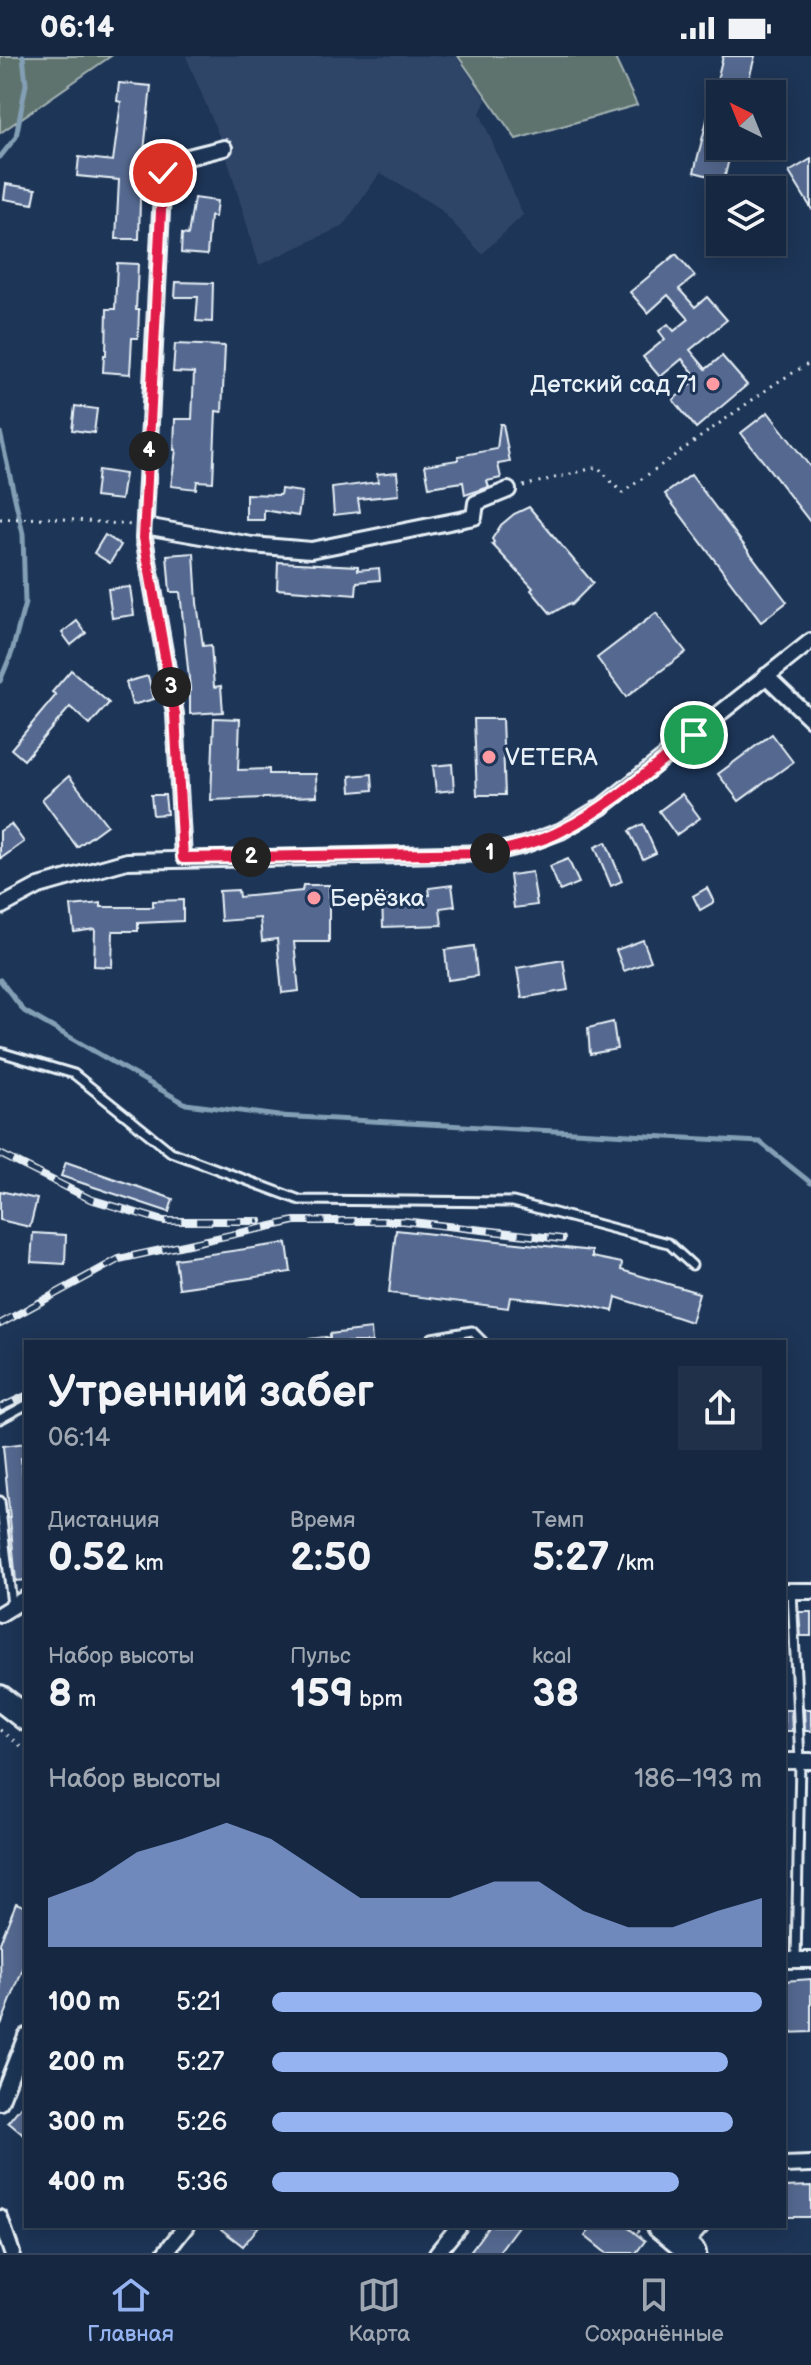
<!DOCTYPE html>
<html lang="ru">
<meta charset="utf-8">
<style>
body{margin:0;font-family:"Balsamiq Sans",sans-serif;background:#1f3048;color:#f1f3f6;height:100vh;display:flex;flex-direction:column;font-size:30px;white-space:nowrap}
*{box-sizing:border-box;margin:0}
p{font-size:26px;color:#9ea6b1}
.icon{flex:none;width:44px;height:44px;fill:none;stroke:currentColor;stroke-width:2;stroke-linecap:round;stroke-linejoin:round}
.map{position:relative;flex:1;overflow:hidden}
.side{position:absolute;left:24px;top:1284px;width:762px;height:888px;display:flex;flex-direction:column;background:#162841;border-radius:0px;box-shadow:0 4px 20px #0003,0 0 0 2px #35445a}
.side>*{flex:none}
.needle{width:52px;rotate:317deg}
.tools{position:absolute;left:706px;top:24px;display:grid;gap:16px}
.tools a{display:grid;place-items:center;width:80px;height:80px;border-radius:0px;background:#162841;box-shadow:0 4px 20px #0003,0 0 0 2px #35445a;font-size:40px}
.pin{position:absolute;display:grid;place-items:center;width:68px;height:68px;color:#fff;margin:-34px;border:4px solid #fff;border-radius:50%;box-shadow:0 2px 8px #0007}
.km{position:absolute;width:40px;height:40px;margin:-20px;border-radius:50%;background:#222;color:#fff;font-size:22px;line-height:40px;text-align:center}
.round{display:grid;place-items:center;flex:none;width:84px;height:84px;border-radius:0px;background:#1f3048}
.headline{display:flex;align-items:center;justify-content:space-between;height:136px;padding:0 24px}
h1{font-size:44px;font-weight:700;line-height:60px}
.metrics{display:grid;grid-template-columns:repeat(3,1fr);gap:12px;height:136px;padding:8px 24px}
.metrics div{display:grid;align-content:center}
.metrics b{font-size:40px;font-weight:700}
.metrics small{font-size:22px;font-weight:400}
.metrics p{font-size:22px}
.chart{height:224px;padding:16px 24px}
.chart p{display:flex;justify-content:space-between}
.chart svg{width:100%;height:144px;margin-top:8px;fill:#95b2f1;opacity:.7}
ul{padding:0 24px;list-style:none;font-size:26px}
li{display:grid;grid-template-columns:128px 96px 1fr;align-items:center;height:60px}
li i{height:20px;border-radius:10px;background:#95b2f1}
.status{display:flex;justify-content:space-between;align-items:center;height:56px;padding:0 40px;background:#162841;direction:ltr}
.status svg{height:22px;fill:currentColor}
.tabs{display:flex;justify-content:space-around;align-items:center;height:112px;border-top:2px solid #35445a;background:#162841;font-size:22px;color:#9ea6b1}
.tabs a{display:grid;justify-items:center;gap:4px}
.tabs .on{color:#95b2f1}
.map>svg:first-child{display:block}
.built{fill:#2e4568}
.green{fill:#5e736e;stroke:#a3b2b3;stroke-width:2}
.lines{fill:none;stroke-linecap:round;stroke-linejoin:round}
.stream{stroke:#839fb5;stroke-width:5}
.building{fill:#546990;stroke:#e8f1f8;stroke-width:2}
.lane-casing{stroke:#e8f1f8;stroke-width:13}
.street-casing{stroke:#e8f1f8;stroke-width:20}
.primary-casing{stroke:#e8f1f8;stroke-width:30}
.path{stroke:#e8f1f8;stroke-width:3;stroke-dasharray:2 6;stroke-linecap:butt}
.lane{stroke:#1d3557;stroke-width:7}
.street{stroke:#1d3557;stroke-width:14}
.primary{stroke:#1d3557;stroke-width:24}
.rail-casing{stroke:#e8f1f8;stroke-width:8}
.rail{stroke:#1d3557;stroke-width:5;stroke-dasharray:15;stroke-linecap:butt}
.route-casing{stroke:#fff;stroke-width:16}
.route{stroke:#e11d48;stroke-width:10}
.poi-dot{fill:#ff9aa2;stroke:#1d3557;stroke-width:3}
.labels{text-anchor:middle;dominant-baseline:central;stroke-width:6;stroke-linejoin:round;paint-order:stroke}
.poi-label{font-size:24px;fill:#e8f1f8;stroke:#1d3557;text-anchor:start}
</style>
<div class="status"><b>06:14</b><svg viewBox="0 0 49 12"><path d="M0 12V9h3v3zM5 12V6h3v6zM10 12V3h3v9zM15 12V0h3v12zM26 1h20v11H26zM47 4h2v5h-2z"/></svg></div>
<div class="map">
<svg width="811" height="2197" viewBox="0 0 811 2197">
<rect width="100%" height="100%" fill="#1d3557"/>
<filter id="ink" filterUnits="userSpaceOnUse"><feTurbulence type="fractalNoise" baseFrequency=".0125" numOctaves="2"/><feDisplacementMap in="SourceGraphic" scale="16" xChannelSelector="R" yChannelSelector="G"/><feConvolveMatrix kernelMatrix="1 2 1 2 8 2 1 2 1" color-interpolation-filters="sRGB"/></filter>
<g filter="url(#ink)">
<!-- built -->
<path class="built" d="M186,0H456L486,44L480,57L523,159L482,198L438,151L380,117L343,170L259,209L224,92Z"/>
<!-- green -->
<g class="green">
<path d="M0,0H111L0,77Z"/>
<path d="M458,0H614L637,49L516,83Z"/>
</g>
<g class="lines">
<!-- stream -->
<g class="stream">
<path d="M0,101L16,81L26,28L23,0"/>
<path d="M0,376L23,478L25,547L12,596L0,625"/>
<path d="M0,924L24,955L186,1048L279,1060L760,1086L811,1127"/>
</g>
</g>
<!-- building -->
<g class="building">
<path d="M723,0H755L745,38H720V90H732L724,124L694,116Z"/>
<path d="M119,27L151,30L142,114H150L148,143H140L139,183H116L119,124L77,120L79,101L113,105L121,46L117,45Z"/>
<path d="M811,103V152L789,116Z"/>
<path d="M6,128L36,133L33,148L4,143Z"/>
<path d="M194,142L217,145L215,161L210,160L207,199L181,197L182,178L188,179Z"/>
<path d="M676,198L695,220L679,233L695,251L707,241L727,264L690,294L706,313L722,300L747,329L696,372L673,344L698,322L682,303L660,321L643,301L665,283L659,275L668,268L674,275L689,263L668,239L648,257L630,236Z"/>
<path d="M117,207L138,208L136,254H139L138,282H132L130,318L103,316L104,299H106L107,253H115Z"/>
<path d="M176,226L213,227L212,266L196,265L198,241H175Z"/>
<path d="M175,288L225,290L222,356L216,355L213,426L197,425L196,433L171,430L176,394H174L175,363H192L194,317L173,316Z"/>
<path d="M75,350L97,353L94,377L72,374Z"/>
<path d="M768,356L811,412V467L741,377Z"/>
<path d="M500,368H503L510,406L498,408L501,422L487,425L489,431L465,439L463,426L429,431L425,409L458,404V400L497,393Z"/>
<path d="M98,414L125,418L121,444L95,441Z"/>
<path d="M397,416L399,439L358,443L360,456L334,459L332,432L378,426L377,418Z"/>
<path d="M691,419L787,546L761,566L665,438Z"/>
<path d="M281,433L302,436L298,460L264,454V464H246V438L280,439Z"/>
<path d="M529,451L593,527L571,549L570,547L551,558L531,534L533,532L492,488L494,486L492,483L501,469L514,458Z"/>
<path d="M105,479L121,489L110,507L94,497Z"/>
<path d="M194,497L197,547L203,590L211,589L214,631L221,630L223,656L190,658V632L180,536H170L167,499Z"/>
<path d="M278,506L358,510V514L379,512L380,524L357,526L356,539L277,533Z"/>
<path d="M130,531L134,559L112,562L108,533Z"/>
<path d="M656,557L686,596L626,641L597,602Z"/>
<path d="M77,565L86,577L71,589L62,577Z"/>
<path d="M71,614L109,647L90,669L70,651L24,704L11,693L56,639L52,636Z"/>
<path d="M148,620L154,643L132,649L126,626Z"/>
<path d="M214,662L240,663L238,714L269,713V718H316L317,740L211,744Z"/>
<path d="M474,663H502L505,739H477Z"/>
<path d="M772,678L793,706L739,745L718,718Z"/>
<path d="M452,708L454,734L436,736L433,710Z"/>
<path d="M372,718L373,734L351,736L350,720Z"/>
<path d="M69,720L107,769L77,791L42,743Z"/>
<path d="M682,738L700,762L676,779L659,755Z"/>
<path d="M151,739H165L167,758L153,759Z"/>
<path d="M11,768L24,786L0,803V775Z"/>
<path d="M643,768L656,797L643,803L629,775Z"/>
<path d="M606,786L622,825L611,830L595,791Z"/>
<path d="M568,803L579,827L560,835L550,810Z"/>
<path d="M532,816L537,849L514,852L510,819Z"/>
<path d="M303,829H329V886H294L299,935L282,937L277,883L262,885L260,862L221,865L219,835L238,834L239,841L302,835Z"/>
<path d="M452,829L455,850L440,852L442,869L383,871L382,841L430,839L429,832Z"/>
<path d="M707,832L714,846L700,854L693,840Z"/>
<path d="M183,844V865L138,867V875H113L112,911L94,910L95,873L74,876L71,850L101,847V851H153V845Z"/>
<path d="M643,884L651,905L624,915L616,894Z"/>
<path d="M474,890L477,920L448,924L445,894Z"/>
<path d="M563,904L568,934L522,942L517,912Z"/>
<path d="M613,966L617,993L590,998L588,972Z"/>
<path d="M66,1106L173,1143L169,1156L61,1120Z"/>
<path d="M0,1135L37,1143L30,1171L0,1164Z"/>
<path d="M396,1174L592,1195V1201L622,1207L621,1214L699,1237L691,1266L616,1241L613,1255L581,1248L510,1241L508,1252L389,1237Z"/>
<path d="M33,1177L66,1179L65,1208L31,1206Z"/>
<path d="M287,1187L291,1216L179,1232L175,1203Z"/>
<path d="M371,1273L372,1286H330V1278Z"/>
<path d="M26,1387V1401L21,1402L26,1450V1524L16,1525L3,1390Z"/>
<path d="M799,1556H811V1580H801Z"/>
<path d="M804,1653H811V1675H805Z"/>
<path d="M784,1654H791L792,1675H784Z"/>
<path d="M16,1847L26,1851V1905L1,1969L0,1887Z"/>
<path d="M811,1923V1976L784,1977V1925Z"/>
<path d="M26,2044V2081L8,2066Z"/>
<path d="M811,2130V2161H784V2131Z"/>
<path d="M217,2170H259L243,2190Z"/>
<path d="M489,2170H518L498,2197H469Z"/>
<path d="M593,2170H626L645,2185L636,2197H606L585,2180Z"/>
</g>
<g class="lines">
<!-- lane casing -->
<g class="lane-casing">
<g id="lane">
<path d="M0,996L74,1018L171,1096L300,1144L513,1146L668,1187L692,1209"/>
<path d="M428,1286L432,1282L472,1275L483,1286"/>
<path d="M0,1363L26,1349"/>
<path d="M0,1445L12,1549"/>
<path d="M792,1535L800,1705L796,1904"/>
</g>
</g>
<!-- street casing -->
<g class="street-casing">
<g id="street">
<path d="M145,470L252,489L311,494L474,461L476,447L508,434"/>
<path d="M766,620L811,663"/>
<path d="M183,802L175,658L144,482L163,117L180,103L224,92"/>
<path d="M0,851L39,830L127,805L491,797L524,789L561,775L603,750L811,585"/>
<path d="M784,1535H811"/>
<path d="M0,1558L26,1542"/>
<path d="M784,1705H811"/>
<path d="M784,1904H811"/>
<path d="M0,2046L26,1980"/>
<path d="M784,2109L811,2108"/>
<path d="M0,2162L12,2197"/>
<path d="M680,2194L701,2170"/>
<path d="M165,2197L186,2170"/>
<path d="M437,2197L459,2170"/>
</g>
</g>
<!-- primary casing -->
<g class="primary-casing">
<g id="primary">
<path d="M0,1642L26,1662"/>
<path d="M660,2170L693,2197"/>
</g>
</g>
<!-- path -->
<g class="path">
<path d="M523,430L598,411L622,437L776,327L811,306"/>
<path d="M0,463L52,462L132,469"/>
<path d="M0,1674L26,1694"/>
<path d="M631,2170L640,2177"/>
</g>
<!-- lane -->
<use href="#lane" class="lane"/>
<!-- street -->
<use href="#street" class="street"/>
<!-- primary -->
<use href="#primary" class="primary"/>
<!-- rail casing -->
<g class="rail-casing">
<g id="rail">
<path d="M0,1098L90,1143L164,1165H259"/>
<path d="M0,1268L119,1203L295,1165H403L562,1183"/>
<path d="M309,1286L326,1284"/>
<path d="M0,1352L26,1340"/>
</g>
</g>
<!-- rail -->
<use href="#rail" class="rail"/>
</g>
</g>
<g class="lines" filter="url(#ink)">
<!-- route casing -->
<g class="route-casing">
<path id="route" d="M163,117L144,482L175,658L183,802L491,797C515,791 541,786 563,774C611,750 652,712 694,679"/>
</g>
<!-- route -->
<use href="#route" class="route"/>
</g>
<!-- markers -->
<g class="poi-dot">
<circle cx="713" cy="328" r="8"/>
<circle cx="489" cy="701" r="8"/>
<circle cx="314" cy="842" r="8"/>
</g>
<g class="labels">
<!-- poi labels -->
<g class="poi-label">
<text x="697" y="328" text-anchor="end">Детский сад 71</text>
<text x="505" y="701">VETERA</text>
<text x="330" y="842">Берёзка</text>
</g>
</g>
</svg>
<div class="tools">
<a><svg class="needle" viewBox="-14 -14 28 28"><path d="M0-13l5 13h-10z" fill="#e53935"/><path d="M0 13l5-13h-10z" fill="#9ea6b1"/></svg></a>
<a><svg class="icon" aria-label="layers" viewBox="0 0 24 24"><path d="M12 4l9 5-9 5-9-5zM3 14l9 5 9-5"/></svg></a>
</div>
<div class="pin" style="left:694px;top:679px;background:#1e9e55"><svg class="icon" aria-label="arrive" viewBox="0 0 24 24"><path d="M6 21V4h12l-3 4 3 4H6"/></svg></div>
<div class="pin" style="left:163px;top:117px;background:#d93025"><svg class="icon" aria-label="check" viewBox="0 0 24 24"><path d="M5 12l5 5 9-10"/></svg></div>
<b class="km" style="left:490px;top:797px">1</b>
<b class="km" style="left:251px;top:801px">2</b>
<b class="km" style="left:171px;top:631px">3</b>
<b class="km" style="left:149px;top:395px">4</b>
<section class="side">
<div class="headline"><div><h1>Утренний забег</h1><p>06:14</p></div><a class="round"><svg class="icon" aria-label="share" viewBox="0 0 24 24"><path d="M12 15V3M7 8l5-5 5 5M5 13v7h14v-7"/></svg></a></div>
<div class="metrics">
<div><p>Дистанция</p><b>0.52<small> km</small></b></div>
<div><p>Время</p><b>2:50</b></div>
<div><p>Темп</p><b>5:27<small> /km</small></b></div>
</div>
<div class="metrics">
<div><p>Набор высоты</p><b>8<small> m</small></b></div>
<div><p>Пульс</p><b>159<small> bpm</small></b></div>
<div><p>kcal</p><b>38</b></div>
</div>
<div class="chart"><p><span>Набор высоты</span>186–193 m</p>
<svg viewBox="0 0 160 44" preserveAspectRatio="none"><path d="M0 44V29L10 24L20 15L30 11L40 6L50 11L60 20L70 29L80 29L90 29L100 24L110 24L120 33L130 38L140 38L150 33L160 29V44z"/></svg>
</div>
<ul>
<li><b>100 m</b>5:21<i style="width:100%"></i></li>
<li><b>200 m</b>5:27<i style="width:93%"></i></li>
<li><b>300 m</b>5:26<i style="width:94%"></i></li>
<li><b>400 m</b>5:36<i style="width:83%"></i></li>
</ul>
</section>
</div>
<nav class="tabs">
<a class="on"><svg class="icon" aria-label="home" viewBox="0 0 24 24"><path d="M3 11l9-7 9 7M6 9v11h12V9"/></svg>Главная</a>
<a><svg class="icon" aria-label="map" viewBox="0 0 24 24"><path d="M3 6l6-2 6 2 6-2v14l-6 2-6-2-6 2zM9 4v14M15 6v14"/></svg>Карта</a>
<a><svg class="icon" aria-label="saved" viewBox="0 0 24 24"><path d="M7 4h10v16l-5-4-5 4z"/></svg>Сохранённые</a>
</nav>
